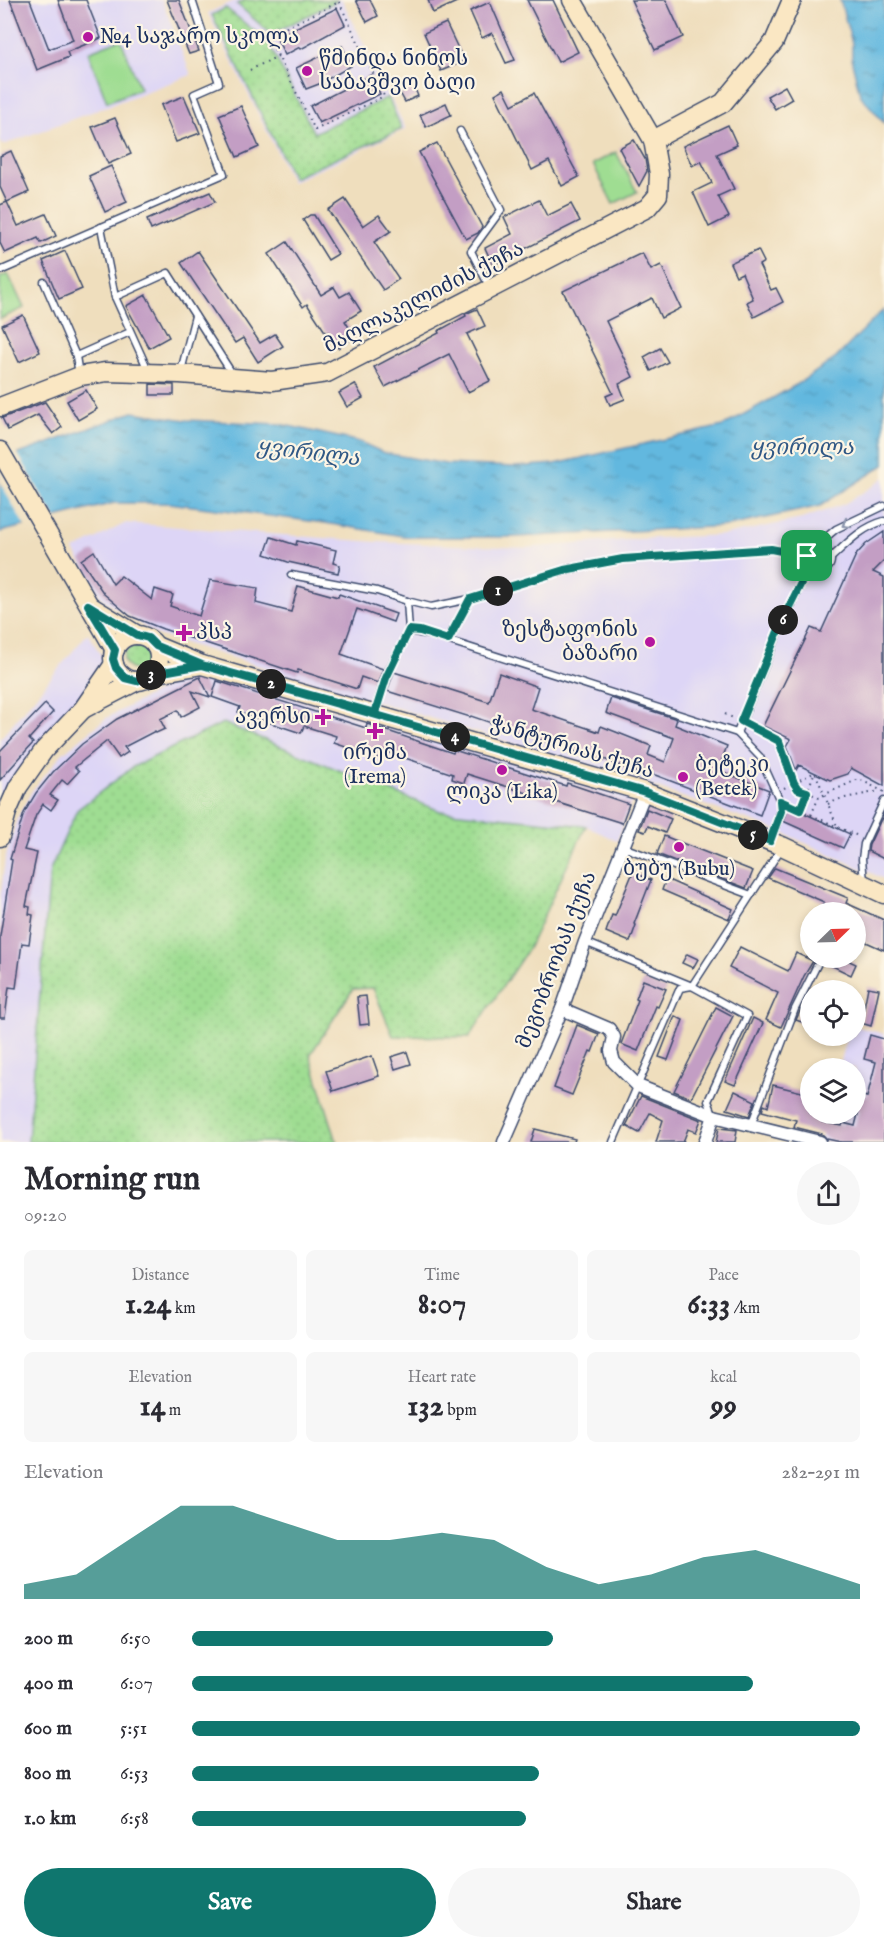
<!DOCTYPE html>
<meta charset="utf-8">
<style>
body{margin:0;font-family:"IM FELL English","Noto Serif Georgian",serif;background:#f7f7f7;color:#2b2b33;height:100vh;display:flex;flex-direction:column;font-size:22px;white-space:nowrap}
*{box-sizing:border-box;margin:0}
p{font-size:20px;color:#7c7c81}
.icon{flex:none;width:33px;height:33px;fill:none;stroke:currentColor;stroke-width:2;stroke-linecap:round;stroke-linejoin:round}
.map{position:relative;height:1142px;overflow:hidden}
.sheet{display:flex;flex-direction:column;background:#fff;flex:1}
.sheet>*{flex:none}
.needle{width:39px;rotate:67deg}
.fabs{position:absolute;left:800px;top:902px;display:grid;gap:12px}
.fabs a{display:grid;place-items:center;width:66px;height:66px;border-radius:50%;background:#fff;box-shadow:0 3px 9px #0003;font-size:30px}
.pin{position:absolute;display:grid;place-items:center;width:51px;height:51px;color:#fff;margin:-26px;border-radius:12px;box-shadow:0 3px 9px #0006}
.km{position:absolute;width:30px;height:30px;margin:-15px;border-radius:50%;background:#222;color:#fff;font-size:16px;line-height:30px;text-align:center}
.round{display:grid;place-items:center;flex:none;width:63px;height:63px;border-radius:32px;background:#f7f7f7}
.headline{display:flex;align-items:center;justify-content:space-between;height:102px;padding:0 24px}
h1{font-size:33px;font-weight:700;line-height:45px}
.stats{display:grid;grid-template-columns:repeat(3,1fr);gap:9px;height:102px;padding:6px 24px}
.stats div{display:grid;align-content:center;border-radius:9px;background:#f7f7f7;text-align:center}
.stats b{font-size:30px;font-weight:700}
.stats small{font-size:16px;font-weight:400}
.stats p{font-size:16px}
.chart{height:168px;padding:12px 24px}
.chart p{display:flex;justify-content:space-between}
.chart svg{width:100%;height:108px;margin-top:6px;fill:#0f766e;opacity:.7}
.button{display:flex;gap:12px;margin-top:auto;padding:12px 24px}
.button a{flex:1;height:69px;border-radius:36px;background:#0f766e;color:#fff;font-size:24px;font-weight:700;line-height:69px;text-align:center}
.button a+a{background:#f7f7f7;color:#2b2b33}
ul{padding:0 24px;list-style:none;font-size:20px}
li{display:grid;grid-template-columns:96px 72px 1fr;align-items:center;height:45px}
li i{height:15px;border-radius:8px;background:#0f766e}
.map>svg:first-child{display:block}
.built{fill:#ddd5f6}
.green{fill:url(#green-dots);stroke:#5d8678;stroke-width:1.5}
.pitch{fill:#9fdd92;stroke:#5d8678;stroke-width:1.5}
.water{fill:url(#water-ripples);stroke:#3e749e;stroke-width:1.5}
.pier{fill:#efdebd}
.building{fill:#c39ec4}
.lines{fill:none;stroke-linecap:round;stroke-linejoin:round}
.lane-casing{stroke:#3b496c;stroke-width:9}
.street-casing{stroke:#3b496c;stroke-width:15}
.secondary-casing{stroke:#3b496c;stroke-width:21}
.path{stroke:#3b496c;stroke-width:2;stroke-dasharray:1.5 4.5;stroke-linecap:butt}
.lane{stroke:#fff;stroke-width:6}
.street{stroke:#fff;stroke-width:12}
.secondary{stroke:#fae7c3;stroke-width:18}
.oneway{stroke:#8d97ae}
.route-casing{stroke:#fff;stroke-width:12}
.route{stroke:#0f766e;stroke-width:8}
.poi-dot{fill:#b5179e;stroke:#fcf5e5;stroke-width:2}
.labels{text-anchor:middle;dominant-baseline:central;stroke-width:4.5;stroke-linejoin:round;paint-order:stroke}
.poi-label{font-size:21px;fill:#1b2f5e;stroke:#fcf5e5;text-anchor:start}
.street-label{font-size:21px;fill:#1b2f5e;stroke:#fcf5e5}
.water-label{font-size:22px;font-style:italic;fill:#305885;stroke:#fcf5e5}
</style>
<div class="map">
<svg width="884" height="1142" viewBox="0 0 884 1142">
<defs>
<pattern id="green-dots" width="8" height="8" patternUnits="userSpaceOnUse" patternTransform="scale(1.5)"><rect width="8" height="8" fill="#9fdd92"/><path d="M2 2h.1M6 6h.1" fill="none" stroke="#88be80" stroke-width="1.8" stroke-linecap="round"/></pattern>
<pattern id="water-ripples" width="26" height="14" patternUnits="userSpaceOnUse" patternTransform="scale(1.5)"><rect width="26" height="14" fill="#62b8df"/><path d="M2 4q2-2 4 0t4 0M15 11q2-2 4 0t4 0" fill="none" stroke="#5096b8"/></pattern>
</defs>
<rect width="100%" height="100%" fill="#fcf5e5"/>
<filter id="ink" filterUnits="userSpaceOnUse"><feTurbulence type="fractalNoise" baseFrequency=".0167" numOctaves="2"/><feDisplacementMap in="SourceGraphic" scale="12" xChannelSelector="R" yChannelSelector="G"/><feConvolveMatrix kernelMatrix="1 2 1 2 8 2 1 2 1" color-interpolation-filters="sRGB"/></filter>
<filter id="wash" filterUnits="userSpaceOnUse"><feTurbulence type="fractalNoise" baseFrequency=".008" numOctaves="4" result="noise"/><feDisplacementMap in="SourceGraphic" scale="24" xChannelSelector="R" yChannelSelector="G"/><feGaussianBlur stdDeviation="1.35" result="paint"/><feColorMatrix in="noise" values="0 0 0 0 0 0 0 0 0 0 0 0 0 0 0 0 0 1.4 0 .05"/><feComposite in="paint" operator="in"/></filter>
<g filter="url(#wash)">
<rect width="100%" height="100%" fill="#efdebd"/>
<!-- built -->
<g class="built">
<path d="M0,0H162L191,75L3,145L0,141Z"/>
<path d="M236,0H342L406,129L292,182L208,13Z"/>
<path d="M884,477V879L779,831L649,785L155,634L101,598L74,550L126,523L376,542L526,548L638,539L725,535L802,519L844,504L875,485Z"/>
<path d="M88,633L103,659L82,700L39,745L0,797V739Z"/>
<path d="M201,671L633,798L617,841L586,826L441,811L223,723L50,870L28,1142H0V900L5,860L17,819L32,791L63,753L108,717L189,675Z"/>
<path d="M855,1026L884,1034V1142H820L828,1113H855V1068H839L848,1035H855Z"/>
</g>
<!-- green -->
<g class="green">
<path d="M245,0H337V1L271,34L237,4Z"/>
<path d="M226,8L268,42L314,133L388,97L402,129L293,178L212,15Z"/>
<circle cx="136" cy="658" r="12"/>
<path d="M223,723L440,811L586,826L528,949L469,1037L393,1036L373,988L353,989L310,1055L337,1142H28L50,870L77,810L133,767Z"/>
</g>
<!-- pitch -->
<g class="pitch">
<path d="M121,39L140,89L107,102L88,52Z"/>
<path d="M616,152L637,192L613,204L593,164Z"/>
<path d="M8,274L24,308L0,319V277Z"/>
</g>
<!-- water -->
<g class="water">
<path d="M840,0H884V123L860,95L852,62V43Z"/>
<path d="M884,309V465L820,506L729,526L515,537H410L325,523L169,503H114L0,532V461L133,412L186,420L280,424L360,442L384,453L446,464L514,467L555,464L723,426L796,385L836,358Z"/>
</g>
<!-- pier -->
<path class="pier" d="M17,452L57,522L27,530L0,483V458Z"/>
<g id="blocks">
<!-- building -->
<g class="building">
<path d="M10,0H30L49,49L73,40L58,0H86L101,38L67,52L69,57L37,70Z"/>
<path d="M167,0H179L199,51L189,54Z"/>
<path d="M356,0H370L378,16L367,22Z"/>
<path d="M428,0H461L433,13Z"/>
<path d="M527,0H553L578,52L558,62Z"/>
<path d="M631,0H666L683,37L655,50Z"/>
<path d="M490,2L515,60L506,63L492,33L482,38L470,11Z"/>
<path d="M337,8L345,25L301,49L300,47L285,55L276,37Z"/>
<path d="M446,23L464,61L441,71L424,33Z"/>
<path d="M342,46L351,66L319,84L306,89L296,68Z"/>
<path d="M371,75L380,94L319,123L310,106Z"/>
<path d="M412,82L418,96L405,102L398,89Z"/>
<path d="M785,86L792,99L775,109L767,96Z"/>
<path d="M504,89L512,105L534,93L579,177L562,186L549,161L532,170L495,94Z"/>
<path d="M184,96L200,133L176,142L161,105Z"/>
<path d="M446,103L451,115L426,127L420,115Z"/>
<path d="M241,106L259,147L237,157L219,115Z"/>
<path d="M115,118L131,154L108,164L92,127Z"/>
<path d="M728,125L737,145L717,154L734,189L718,196L729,217L709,227L693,192L712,183L701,161L692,166L683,146Z"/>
<path d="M634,140L645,159L647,171L639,186L619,148Z"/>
<path d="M437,143L482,227L478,233L466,239L419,152Z"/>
<path d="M11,151L29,192L7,202L0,187V156Z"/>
<path d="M111,166L127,202L105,212L89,176Z"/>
<path d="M210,192L215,202L151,230L147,220Z"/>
<path d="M345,199L363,226L379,215L391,231L374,242L399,279L383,290L328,210Z"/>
<path d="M539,200L547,216L571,204L580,221L493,265L485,248L512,234L504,217Z"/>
<path d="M7,202L18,226L46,214L56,236L41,243L38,238L5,253L0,243V205Z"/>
<path d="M310,215H314L338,254L328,260L303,220Z"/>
<path d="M287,242L321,295L334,287L340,297L349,292L361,311L345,321L355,337L338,348L328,332L326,333L307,304L303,307L269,254Z"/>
<path d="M758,250L764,262L759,265L771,290L776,288L783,302L754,317L747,302L753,299L742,273L736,276L730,263Z"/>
<path d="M65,251L82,289L59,299L43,261Z"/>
<path d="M198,251L260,343L275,334L283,346L258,362L243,338L235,343L181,263Z"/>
<path d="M642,253L651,270L661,265L681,308L661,318L652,298L606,321L633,377L619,384L625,399L610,405L606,396L613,393L563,291Z"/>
<path d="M146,295L169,337L149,348L126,306Z"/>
<path d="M477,309L485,326L467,334L490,381L468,392L449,354L385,387L374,367L439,333L438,331L466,316L465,314Z"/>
<path d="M23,315L40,352L19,362L2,325Z"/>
<path d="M660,348L668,362L651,371L644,357Z"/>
<path d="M150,384L174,385V395H150Z"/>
<path d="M355,384L363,398L347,407L339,393Z"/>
<path d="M86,390L97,409L78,420L67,401Z"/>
<path d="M45,402L62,427L53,434L38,415L8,430L2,418Z"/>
<path d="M884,532V561L873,572L884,577V786L851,768L848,774L830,780L799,765L796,770L787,746L791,739L763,726L811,628L821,632L856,555L866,544Z"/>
<path d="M271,537L296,545L297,541L336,550L333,563L340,565L338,573L288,562L265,554Z"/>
<path d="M94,551L113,584L121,576L152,600L155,589L173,595L170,606L199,616L210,580L258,588L256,603L291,612L298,586L338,597L339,594L396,614L393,622L357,609L341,654L383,669L378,683L361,677L357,689L298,670L297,673L163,629L130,616L104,594L81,560Z"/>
<path d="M394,672L489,702L499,673L538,687L531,709L599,732L601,726L651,746L648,755L665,762L674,738L606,713L611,698L677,719L675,725L727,746L718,770L769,790L760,815L642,770L640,774L604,759L603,761L471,716L470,717L387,691Z"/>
<path d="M200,677L210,697L192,691L200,707L181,717L178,710L160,719L165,729L156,733L155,731L124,747L128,752L119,758L107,741L75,767L79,771L67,784L62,780L50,795L58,800L51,810L43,804L36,815L24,850L37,853L26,906L30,907L29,914L33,915L29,944L22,943L16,988L9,987L5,1018H0V936L12,860L10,859L24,813L36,793L53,772L82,744L117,719Z"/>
<path d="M217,681L366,728L367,724L453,753L454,750L566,786L567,783L629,804L622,823L467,774L464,783L452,779L453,774L384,751L381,759L334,743L336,736L304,726L301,733L238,712L240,707L212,697Z"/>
<path d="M45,704L53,712L29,739L33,743L0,780V751Z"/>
<path d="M786,805L850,834L843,848L783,821L786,812Z"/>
<path d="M647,809L671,819L665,833L648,826L645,832L639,830Z"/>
<path d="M884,813V859L868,851L869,845Z"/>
<path d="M664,836L753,871L746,888L657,854Z"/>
<path d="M775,868L848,898L846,903L884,920V950L855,937V912H819L824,902L768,878Z"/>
<path d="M633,872L651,880L634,924L636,925L630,942L606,932L612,915L615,916Z"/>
<path d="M666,879L733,909L729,919L662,890Z"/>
<path d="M740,947L788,971L796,953L813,961L804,976L781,1027L766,1020L778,993L729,968Z"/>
<path d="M687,954L698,959L693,968L682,963Z"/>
<path d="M826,957H841L856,964L851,975L824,962Z"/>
<path d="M643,980L666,989L658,1007L656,1006L638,1051L621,1044L638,1000L636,999Z"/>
<path d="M868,987L879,989L871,1026L861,1023Z"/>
<path d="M366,996L369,1024L360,1025L357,997Z"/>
<path d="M716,1007L733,1016L691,1098L674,1091Z"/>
<path d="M801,1009L810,1013V1025L796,1020Z"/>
<path d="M675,1016L683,1020L668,1060L659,1057Z"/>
<path d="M753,1018L763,1023L735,1085L725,1081Z"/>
<path d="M577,1025L599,1034L592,1052L590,1051L572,1095L554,1088Z"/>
<path d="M870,1035L884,1039V1142H841L827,1139L822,1134L794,1127L796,1120L762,1111L764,1105L768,1107L773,1085L810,1094V1113H824L822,1122L842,1126L843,1123L855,1126L859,1110L855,1109V1094L867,1097L876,1062L864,1059Z"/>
<path d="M407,1052L411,1064L395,1069L391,1057Z"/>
<path d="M372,1056L379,1076L333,1091L326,1071Z"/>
<path d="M735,1091L755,1101L749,1116L727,1109Z"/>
<path d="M641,1096L701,1120L696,1132L688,1129L683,1142H656L663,1120L650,1113L639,1133L626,1126Z"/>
<path d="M719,1128L737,1130L735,1142H716Z"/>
<path d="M535,1129L575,1139L574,1142H531Z"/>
</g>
</g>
</g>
<g filter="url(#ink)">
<use href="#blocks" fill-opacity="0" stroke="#3b496c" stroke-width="1.5"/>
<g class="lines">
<!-- lane casing -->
<g class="lane-casing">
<g id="lane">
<path d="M460,131L501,210L471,251L489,286"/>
<path d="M101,227L115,297L148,370"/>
<path d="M0,271L224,174L194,94L219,83L192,0"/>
<path d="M44,282L76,356L79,375"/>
<path d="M115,297L168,273L233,375"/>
<path d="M76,356L130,332"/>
<path d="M181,371L195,316"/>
<circle cx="819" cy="560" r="12"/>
<path d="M812,549L836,529L884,506"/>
<path d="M831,558C847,543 862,527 884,521"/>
<path d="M291,575L377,591L407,601L409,631"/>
<path d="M407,601L431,607L470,599"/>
<path d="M448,640L470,599L564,570L623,559L771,549L807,556"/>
<path d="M375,713L385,677L409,631L431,635L737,733L760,757L780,801L781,811L771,838"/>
<path d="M737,733L785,617L809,567"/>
<path d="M623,847L751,895"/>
<path d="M864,882L862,859L864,844L884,801"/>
<path d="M585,942L692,986L747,1016L708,1101L714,1116"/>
<path d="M751,1125L795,1009L821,957"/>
<path d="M613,1142L680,988L692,986L782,847"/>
</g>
</g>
<!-- street casing -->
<g class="street-casing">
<g id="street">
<path d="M562,1009L609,1029L614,1037L611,1051L614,1062L638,1086L714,1116L820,1142"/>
<path d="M504,1142L562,1009L585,942L645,792"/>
<path d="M705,1142L714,1116"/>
</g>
</g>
<!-- secondary casing -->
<g class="secondary-casing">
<g id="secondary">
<path d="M653,140L723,103L774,42L792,0"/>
<path d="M0,407L80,376L106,372L180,374L272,381L327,373L647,208L658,195L659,174L653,140L572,0"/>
<path d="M0,451L115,650"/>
<path d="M90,606L137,635"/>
<circle cx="136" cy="658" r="23"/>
<path d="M156,646L202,665L645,792L782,846L884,894"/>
<path d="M152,674L202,665"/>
<path d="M85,708L137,681"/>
<path d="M0,837L7,812L18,787L44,750L83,709L114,664"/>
</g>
</g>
<!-- path -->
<g class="path">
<path d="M339,2L384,96L315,130L268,36Z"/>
<path d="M250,70L278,56"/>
<path d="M725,714L735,719"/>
<path d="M748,725L779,741L798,789L819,797"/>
<path d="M784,788L815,772L837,826"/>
<path d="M828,804L840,799L880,791"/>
<path d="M789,805L858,836"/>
<path d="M800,810L814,774"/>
<path d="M811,815L819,797L859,779L884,792"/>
</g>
<!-- lane -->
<use href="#lane" class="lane"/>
<!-- street -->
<use href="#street" class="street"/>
<!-- secondary -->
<use href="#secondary" class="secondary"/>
</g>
<!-- one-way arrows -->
<defs><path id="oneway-chevron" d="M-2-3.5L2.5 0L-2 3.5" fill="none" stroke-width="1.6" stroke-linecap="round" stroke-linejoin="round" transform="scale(1.5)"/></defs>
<use class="oneway" href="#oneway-chevron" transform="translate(846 524) rotate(151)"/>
</g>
<g class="lines" filter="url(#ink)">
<!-- route casing -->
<g class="route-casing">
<path id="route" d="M807,556L771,549L623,559L564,570L470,599L448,640L420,631L409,630L386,678L375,713L202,665L156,646L148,638L137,635L88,605L115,650L113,659L116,668L125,678L137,681L152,674L202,665L645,792L770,841L781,811L780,801L800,810L807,792L798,789L794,783L779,741L741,721L784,617L809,567L807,556"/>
</g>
<!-- route -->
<use href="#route" class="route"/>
</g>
<!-- markers -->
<g class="poi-dot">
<circle cx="88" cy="37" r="6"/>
<circle cx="307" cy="71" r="6"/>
<path d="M181 624h6v6h6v6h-6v6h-6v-6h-6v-6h6z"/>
<circle cx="650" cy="642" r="6"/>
<path d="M320 708h6v6h6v6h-6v6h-6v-6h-6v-6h6z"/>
<path d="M372 722h6v6h6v6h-6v6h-6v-6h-6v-6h6z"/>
<circle cx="502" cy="770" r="6"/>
<circle cx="683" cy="777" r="6"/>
<circle cx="679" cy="847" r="6"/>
</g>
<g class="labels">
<!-- poi labels -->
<g class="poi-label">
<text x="100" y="37">№4 საჯარო სკოლა</text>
<text x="319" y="59">წმინდა ნინოს<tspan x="319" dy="24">საბავშვო ბაღი</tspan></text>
<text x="638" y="630" text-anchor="end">ზესტაფონის<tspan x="638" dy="24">ბაზარი</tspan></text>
<text x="196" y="633">პსპ</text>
<text x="311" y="717" text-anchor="end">ავერსი</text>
<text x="375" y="753" text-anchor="middle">ირემა<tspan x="375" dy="24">(Irema)</tspan></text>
<text x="695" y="765">ბეტეკი<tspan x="695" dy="24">(Betek)</tspan></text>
<text x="502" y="792" text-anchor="middle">ლიკა (Lika)</text>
<text x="679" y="869" text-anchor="middle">ბუბუ (Bubu)</text>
</g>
<!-- street labels -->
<g class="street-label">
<text transform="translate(424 298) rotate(-27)">მაღლაკელიძის ქუჩა</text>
<text transform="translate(572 748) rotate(17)">ჭანტურიას ქუჩა</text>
<text transform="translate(557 960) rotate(-69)">მეგობრობას ქუჩა</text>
</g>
<!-- water labels -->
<g class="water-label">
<text x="802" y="448">ყვირილა</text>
<text transform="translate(308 453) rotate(7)">ყვირილა</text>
</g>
</g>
</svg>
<div class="fabs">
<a><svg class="needle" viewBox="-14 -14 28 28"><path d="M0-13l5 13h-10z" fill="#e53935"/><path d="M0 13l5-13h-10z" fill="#7c7c81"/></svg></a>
<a><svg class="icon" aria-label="locate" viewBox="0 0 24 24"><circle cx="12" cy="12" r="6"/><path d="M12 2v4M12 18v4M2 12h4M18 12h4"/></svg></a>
<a><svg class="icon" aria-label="layers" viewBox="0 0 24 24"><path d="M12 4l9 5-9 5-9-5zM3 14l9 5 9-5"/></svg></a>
</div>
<div class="pin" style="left:807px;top:556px;background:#1e9e55"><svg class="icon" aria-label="arrive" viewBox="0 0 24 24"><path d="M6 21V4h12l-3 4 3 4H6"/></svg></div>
<b class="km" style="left:498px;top:591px">1</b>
<b class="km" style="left:271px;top:684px">2</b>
<b class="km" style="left:151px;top:675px">3</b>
<b class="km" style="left:455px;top:737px">4</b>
<b class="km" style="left:753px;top:835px">5</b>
<b class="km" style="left:783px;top:620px">6</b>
</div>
<section class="sheet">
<div class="headline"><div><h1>Morning run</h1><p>09:20</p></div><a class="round"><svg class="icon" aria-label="share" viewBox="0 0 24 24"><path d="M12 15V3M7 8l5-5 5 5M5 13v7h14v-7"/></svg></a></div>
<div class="stats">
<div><p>Distance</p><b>1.24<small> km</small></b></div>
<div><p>Time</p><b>8:07</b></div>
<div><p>Pace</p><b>6:33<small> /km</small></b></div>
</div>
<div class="stats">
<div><p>Elevation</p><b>14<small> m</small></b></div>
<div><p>Heart rate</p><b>132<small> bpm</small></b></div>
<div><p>kcal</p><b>99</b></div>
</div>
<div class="chart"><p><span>Elevation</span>282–291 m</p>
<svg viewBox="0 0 160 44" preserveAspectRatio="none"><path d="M0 44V38L10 34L20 20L30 6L40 6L50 13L60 20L70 20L80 17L90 20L100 31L110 38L120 34L130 27L140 24L150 31L160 38V44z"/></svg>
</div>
<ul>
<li><b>200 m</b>6:50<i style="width:54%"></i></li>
<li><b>400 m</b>6:07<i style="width:84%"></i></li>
<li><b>600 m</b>5:51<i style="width:100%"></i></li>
<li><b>800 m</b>6:53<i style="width:52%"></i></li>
<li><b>1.0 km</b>6:58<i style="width:50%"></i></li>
</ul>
<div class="button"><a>Save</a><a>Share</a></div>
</section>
